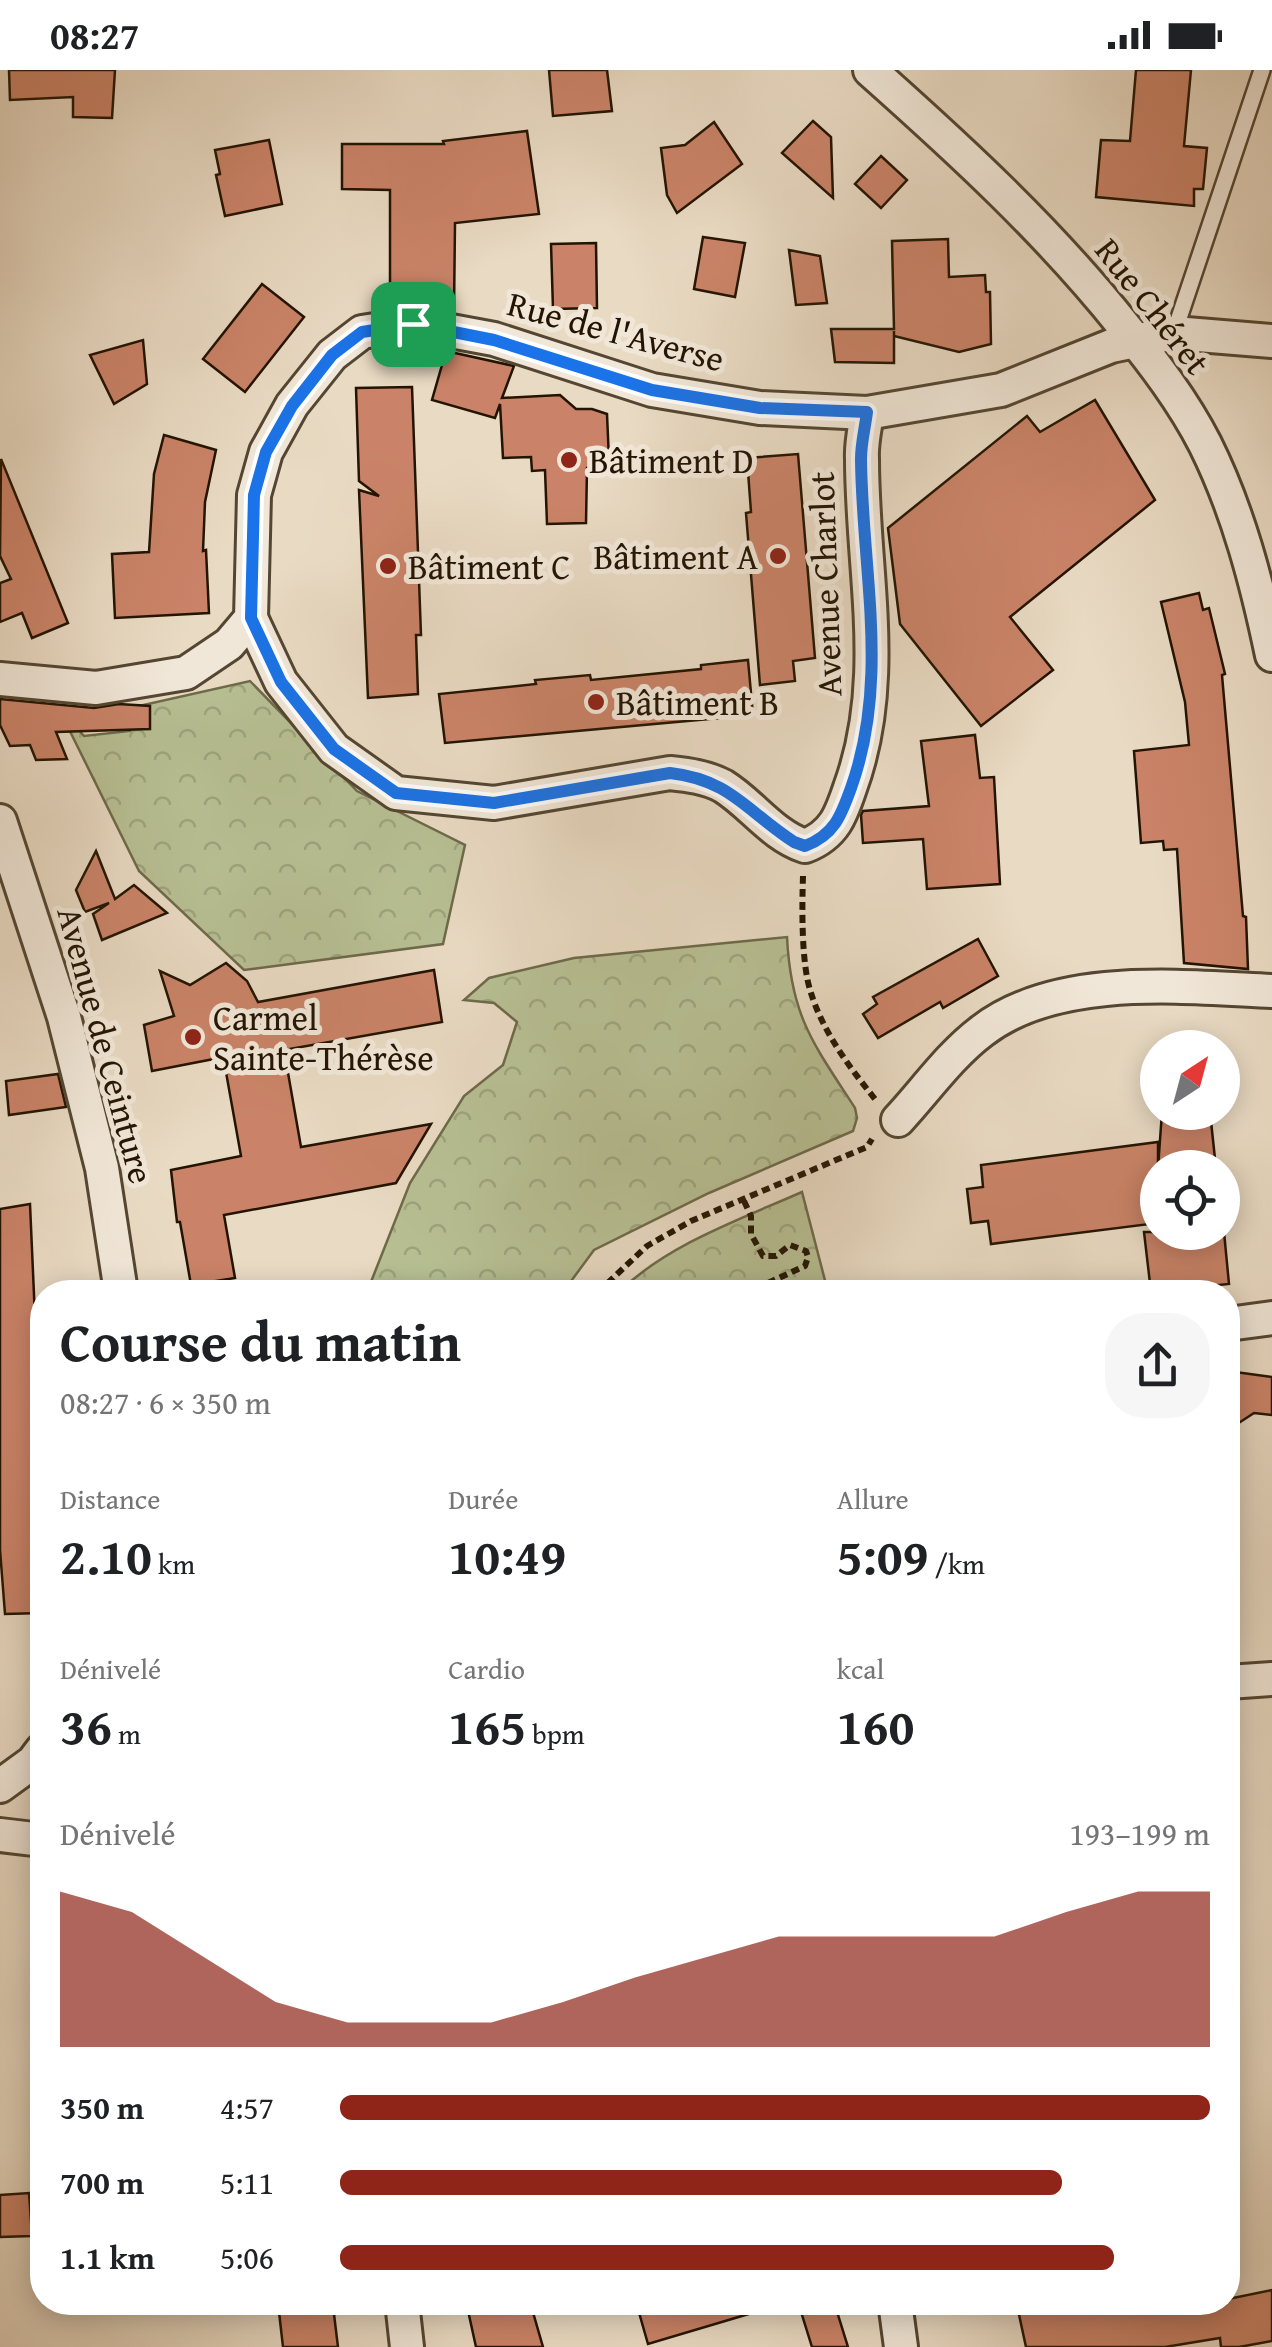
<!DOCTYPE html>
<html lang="fr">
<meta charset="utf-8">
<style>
body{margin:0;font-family:"Gentium Book Plus",serif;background:#f6f6f6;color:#202124;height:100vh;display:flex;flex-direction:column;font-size:38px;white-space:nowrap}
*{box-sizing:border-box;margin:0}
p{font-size:32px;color:#757577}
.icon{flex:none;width:55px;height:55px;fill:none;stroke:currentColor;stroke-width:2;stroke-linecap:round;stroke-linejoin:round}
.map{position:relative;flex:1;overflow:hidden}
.side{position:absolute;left:30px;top:1210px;width:1210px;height:1035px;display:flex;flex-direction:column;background:#fff;border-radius:40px;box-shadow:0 5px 25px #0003}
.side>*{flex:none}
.needle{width:65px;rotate:36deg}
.buttons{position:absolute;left:1140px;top:960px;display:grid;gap:20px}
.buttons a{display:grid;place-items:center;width:100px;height:100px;border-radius:50%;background:#fff;box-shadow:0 5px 25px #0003;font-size:50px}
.pin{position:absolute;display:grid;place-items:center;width:85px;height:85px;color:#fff;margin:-42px;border-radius:20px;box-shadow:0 5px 15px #0006}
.round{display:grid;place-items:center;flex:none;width:105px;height:105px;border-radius:40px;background:#f6f6f6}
.overview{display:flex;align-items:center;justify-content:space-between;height:170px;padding:0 30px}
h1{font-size:55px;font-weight:700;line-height:75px}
.figures{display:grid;grid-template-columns:repeat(3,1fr);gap:15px;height:170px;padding:10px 30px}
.figures div{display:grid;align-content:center}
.figures b{font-size:50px;font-weight:700}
.figures small{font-size:28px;font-weight:400}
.figures p{font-size:28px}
.chart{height:280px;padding:20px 30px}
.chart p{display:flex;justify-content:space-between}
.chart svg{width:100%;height:180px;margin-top:10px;fill:#8f2418;opacity:.7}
ul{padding:0 30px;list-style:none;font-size:32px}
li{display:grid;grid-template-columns:160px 120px 1fr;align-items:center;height:75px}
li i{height:25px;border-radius:12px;background:#8f2418}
.status{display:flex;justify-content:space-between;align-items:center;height:70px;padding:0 50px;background:#fff;direction:ltr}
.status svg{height:28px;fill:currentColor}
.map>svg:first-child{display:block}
.forest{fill:url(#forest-crowns);stroke:#6d6a4a;stroke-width:2.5}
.building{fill:#ca8368;stroke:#231402;stroke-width:2.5}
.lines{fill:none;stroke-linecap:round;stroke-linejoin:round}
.service-casing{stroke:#544632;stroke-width:20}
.minor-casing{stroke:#544632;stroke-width:38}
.path{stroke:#231402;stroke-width:6;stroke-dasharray:8 5;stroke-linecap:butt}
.service{stroke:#f1e7d8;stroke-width:15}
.minor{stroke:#f1e7d8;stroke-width:32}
.route-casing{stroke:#fff;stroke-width:20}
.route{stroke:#1a73e8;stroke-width:12}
.poi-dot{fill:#8f2418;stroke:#f1e7d8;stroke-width:4}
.labels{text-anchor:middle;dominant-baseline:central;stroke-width:10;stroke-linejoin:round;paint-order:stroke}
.street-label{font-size:35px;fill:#231402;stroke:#f1e7d8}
.poi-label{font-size:35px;fill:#231402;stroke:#f1e7d8;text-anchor:start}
</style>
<div class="status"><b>08:27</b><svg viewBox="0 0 49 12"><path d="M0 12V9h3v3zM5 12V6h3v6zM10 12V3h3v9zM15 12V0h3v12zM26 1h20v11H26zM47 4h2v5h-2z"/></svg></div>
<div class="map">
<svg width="1272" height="2277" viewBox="0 0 1272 2277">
<defs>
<pattern id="forest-crowns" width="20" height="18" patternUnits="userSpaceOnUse" patternTransform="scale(2.5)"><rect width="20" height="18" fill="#b7bf93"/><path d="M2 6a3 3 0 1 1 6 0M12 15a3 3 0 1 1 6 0" fill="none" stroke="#9da37d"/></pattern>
</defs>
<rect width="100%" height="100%" fill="#e9dac3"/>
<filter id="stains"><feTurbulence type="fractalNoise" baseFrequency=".002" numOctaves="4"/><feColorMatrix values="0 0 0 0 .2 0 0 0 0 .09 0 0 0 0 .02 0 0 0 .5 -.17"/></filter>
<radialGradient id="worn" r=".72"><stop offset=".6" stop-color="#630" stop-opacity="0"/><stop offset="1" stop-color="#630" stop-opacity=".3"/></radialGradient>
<!-- forest -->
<g class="forest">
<path d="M250,611L357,721L465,775L443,874L244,900L139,801L58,637L84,666L130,661V638Z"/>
<path d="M787,867C791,947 813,973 855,1038L857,1048L853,1061L709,1123L594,1180L563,1222H367L410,1113L464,1026L503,995L517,952L494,933L464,930L489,908L574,888Z"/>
<path d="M802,1122L828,1222H619C668,1174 741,1149 802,1122Z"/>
</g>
<!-- building -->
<g class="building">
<path d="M9,0H115L112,48L73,47V27L10,30Z"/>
<path d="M549,0H607L612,41L553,46Z"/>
<path d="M1136,0H1191L1184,76L1207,78L1203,119H1194V136L1096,127L1101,70L1130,71Z"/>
<path d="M813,51L831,67L833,128L782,83Z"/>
<path d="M714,52L742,94L677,143L667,125L661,78L685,75Z"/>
<path d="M527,61L539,144L455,153L454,241L416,234L390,237V120L342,119V74H444L443,71Z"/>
<path d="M269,70L282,134L225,146L216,105L220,104L215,80Z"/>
<path d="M881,86L907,110L881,138L855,114Z"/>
<path d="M703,167L745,173L735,227L694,219Z"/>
<path d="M948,169L949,207L985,205L986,222H990L991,274L959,282L894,266V261V293L835,292L831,259H894L892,171Z"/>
<path d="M596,173L597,238L553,239L551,174Z"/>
<path d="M789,180L820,186L827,233L796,235Z"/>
<path d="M262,214L304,247L245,322L203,289Z"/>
<path d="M143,270L147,314L114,334L90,285Z"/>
<path d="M446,281L514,296L502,328L560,325L576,339H592L607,344L609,390L587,398L586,453L547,454L545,400L532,401L531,387L503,388L500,334L495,348L432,330Z"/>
<path d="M412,317L421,565H416L418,624L368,628L359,420L379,426L359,411L356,318Z"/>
<path d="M1095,330L1155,430L1010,547L1053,600L981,656L900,554L888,458L1027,346L1040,362Z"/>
<path d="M164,365L216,380L205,432L203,481L206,480L209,543L115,548L112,484L149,482L154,404Z"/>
<path d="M798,384L815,588L793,591L795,611L760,615L746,443L751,442L747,388Z"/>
<path d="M1,389L68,553L32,568L22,543L0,552V513L11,509L0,486Z"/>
<path d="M1199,523L1203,540L1209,538L1225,604L1222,605L1243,846L1246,847L1248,899L1184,893L1177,779L1164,780L1163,771L1141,773L1134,681L1189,675L1185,632L1161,532Z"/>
<path d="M748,590L753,645L445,673L439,624L536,614L535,610L590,605L591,610L701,599V595Z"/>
<path d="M0,629L94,638L119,634L150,636V659L56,662L67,689L36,690L30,675L10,676L0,655Z"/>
<path d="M975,665L980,708L994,707L1000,814L927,819L923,769L863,773L861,745L863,741L929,736L921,671Z"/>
<path d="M96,781L115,829L134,815L167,843L102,870L93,844L109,833L85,842L76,820Z"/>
<path d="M978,869L998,906L943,938L940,932L878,968L863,944L877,934L873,927Z"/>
<path d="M226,893L247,911L258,932L434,900L442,952L284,980L301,1077L431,1054L396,1113L224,1145L235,1208L191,1215L180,1152H177L171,1100L241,1086L224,991H220L219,988L152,1001L144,955L174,946L160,901L190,915Z"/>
<path d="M58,1004L66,1037L9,1045L6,1011Z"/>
<path d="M1162,1042H1210L1216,1098H1158Z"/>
<path d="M1158,1072V1153L991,1174L988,1151L971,1153L967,1119L983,1117L981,1095Z"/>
<path d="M30,1134L36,1270L42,1269V1543L5,1544L0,1480V1139Z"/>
<path d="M1144,1162H1224L1229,1214L1151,1222Z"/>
<path d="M1228,1301L1272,1307V1345L1254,1343L1228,1360Z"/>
<path d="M29,2123L32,2166L0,2167V2125Z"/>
<path d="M1272,2220V2271L1239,2277H1221L1220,2268L1165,2277H1026L1018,2240L1057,2232H1170V2240L1228,2232V2229Z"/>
<path d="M483,2232H530L543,2277H476L467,2236Z"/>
<path d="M636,2232H761L762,2240L648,2274Z"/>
<path d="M798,2232H834L848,2277H812Z"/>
<path d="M333,2236L338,2277H283L279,2242Z"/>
</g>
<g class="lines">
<!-- service casing -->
<g class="service-casing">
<path id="service" d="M1174,263L1262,0"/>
</g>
<!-- minor casing -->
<g class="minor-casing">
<g id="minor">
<path d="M870,0C960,80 1048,161 1123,255C1153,292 1183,331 1205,374C1238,440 1257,513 1272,585"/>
<path d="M251,548L281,612L334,679L396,723L494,733L670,703C688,705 706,707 723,716C752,734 772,765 805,776C834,765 841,745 850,718C890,609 862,502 862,389C861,373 865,358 867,343"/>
<path d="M0,609L96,618L186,603L229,574L251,548L254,425L266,382L292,335L332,285L362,262L413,254L494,269L652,320L760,338L867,343L1001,320L1111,276L1174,263L1272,271"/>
<path d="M0,751L64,947L102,1098L121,1222"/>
<path d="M898,1050C925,1021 950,985 982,961C1057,903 1183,917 1272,921"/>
<path d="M1228,1254L1272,1248"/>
<path d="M1228,1612L1272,1609"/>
<path d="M0,1716L33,1692L42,1680"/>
<path d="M0,1765L42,1770"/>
<path d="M402,2232L407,2277"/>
<path d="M895,2232L901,2277"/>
</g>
</g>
<!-- path -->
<g class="path">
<path d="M803,806C802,836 801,894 811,923C823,962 850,998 875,1029"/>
<path d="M744,1131L751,1146V1164L763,1186H776L790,1175L806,1181L808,1187L805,1196L748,1222"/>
<path d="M598,1222L647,1176L691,1151L867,1077L872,1069"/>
</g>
<!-- service -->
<use href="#service" class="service"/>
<!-- minor -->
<use href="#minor" class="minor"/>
</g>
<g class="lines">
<!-- route casing -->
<g class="route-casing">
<path id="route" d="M413,254L494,270L652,320L760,338L867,342C865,358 861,373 861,389C862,501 890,609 851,718C841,746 834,765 805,776L794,772C746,741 731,710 670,703L494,733L396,723L334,679L281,612L251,548L254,425L266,382L292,336L332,285L362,262Z"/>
</g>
<!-- route -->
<use href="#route" class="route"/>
</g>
<!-- markers -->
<g class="poi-dot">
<circle cx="569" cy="390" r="10"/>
<circle cx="778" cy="486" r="10"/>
<circle cx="388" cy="496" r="10"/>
<circle cx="596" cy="632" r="10"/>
<circle cx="193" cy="967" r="10"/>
</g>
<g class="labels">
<!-- street labels -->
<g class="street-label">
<text transform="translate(1153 236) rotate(52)">Rue Chéret</text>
<text transform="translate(616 261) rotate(15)">Rue de l'Averse</text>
<text transform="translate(825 514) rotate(-92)">Avenue Charlot</text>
<text transform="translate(106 975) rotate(75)">Avenue de Ceinture</text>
</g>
<!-- poi labels -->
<g class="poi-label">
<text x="589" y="390">Bâtiment D</text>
<text x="758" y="486" text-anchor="end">Bâtiment A</text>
<text x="408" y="496">Bâtiment C</text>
<text x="616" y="632">Bâtiment B</text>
<text x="213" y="947">Carmel<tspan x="213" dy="40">Sainte-Thérèse</tspan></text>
</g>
</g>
<rect width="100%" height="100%" filter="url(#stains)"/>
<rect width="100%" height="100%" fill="url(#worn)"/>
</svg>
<div class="buttons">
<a><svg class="needle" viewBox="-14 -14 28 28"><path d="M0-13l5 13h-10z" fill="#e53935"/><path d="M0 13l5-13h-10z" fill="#757577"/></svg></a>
<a><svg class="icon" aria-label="locate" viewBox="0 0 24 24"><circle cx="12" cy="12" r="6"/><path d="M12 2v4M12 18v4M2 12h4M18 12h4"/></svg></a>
</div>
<div class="pin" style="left:413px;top:254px;background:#1e9e55"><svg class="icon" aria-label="arrive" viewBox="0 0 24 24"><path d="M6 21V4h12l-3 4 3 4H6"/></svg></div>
<section class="side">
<div class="overview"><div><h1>Course du matin</h1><p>08:27 · 6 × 350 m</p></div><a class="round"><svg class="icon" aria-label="share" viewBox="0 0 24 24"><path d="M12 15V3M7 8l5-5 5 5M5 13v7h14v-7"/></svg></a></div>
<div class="figures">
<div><p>Distance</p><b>2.10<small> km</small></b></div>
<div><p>Durée</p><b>10:49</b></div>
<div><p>Allure</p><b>5:09<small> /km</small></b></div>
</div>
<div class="figures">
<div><p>Dénivelé</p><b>36<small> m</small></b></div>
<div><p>Cardio</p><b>165<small> bpm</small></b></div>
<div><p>kcal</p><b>160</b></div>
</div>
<div class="chart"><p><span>Dénivelé</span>193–199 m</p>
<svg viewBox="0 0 160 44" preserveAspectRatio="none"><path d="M0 44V6L10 11L20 22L30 33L40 38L50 38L60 38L70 33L80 27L90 22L100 17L110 17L120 17L130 17L140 11L150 6L160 6V44z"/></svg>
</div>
<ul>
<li><b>350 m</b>4:57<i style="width:100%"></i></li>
<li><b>700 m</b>5:11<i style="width:83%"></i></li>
<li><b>1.1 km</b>5:06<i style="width:89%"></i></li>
</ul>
</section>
</div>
